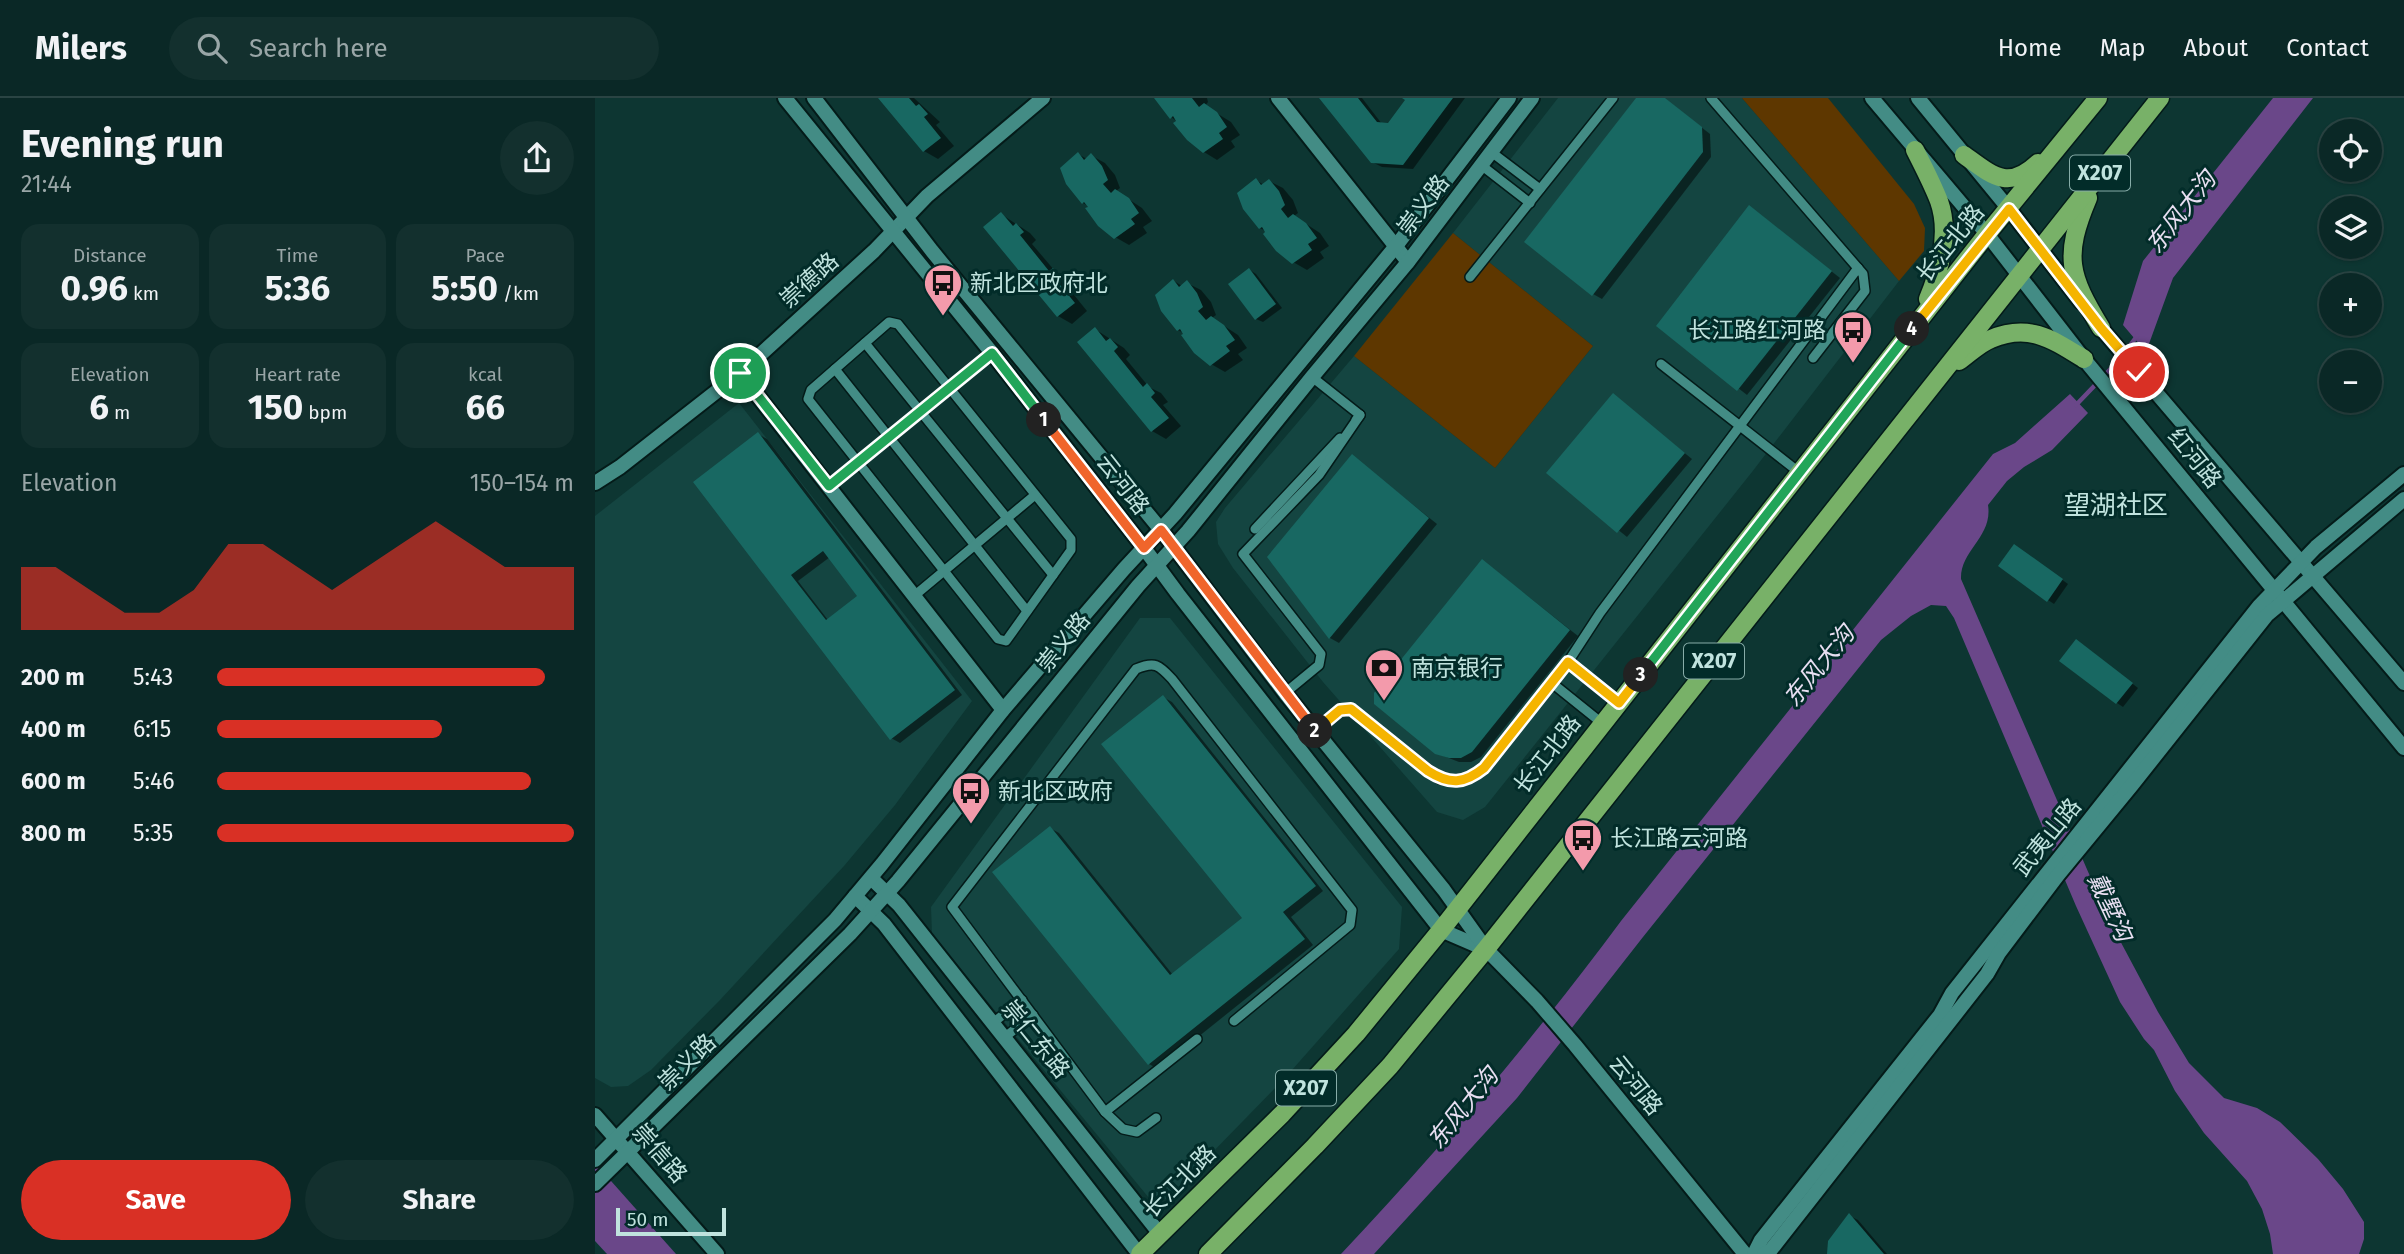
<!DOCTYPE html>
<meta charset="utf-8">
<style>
body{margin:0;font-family:"Fira Sans","Noto Sans SC",sans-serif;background:#13302e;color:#f1f3f6;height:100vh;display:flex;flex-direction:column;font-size:26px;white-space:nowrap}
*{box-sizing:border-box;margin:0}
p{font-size:23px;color:#99a6a7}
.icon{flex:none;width:38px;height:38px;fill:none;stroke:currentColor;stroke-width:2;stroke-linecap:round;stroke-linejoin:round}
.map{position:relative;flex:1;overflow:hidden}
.side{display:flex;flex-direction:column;background:#0a2826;width:595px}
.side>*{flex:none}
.fabs{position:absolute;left:1724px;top:21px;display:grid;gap:14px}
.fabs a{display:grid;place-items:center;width:63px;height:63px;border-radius:50%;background:#0a2826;box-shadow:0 2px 5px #0004,0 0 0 2px #2a4443;font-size:35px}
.scale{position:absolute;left:21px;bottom:18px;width:110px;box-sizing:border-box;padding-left:7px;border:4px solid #c0e3de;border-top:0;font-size:19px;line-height:24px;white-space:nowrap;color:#c0e3de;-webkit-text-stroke:5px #022c29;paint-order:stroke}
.pin{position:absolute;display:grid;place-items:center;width:60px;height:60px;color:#fff;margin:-30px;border:4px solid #fff;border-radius:50%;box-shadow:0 2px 7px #0007}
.km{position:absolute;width:35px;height:35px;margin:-18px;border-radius:50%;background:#222;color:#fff;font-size:19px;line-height:35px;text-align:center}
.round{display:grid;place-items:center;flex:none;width:74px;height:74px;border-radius:37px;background:#13302e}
.head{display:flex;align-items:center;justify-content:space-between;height:119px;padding:0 21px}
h1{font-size:38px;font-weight:700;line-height:52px}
.figures{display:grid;grid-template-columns:repeat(3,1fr);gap:10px;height:119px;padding:7px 21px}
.figures div{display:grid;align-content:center;border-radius:18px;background:#13302e;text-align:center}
.figures b{font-size:35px;font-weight:700}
.figures small{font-size:19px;font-weight:400}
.figures p{font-size:19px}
.chart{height:196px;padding:14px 21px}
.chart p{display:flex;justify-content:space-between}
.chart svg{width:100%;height:126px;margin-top:7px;fill:#d93025;opacity:.7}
.cta{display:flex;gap:14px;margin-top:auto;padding:14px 21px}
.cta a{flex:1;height:80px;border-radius:42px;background:#d93025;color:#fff;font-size:28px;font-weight:700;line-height:80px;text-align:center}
.cta a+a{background:#13302e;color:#f1f3f6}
ul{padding:0 21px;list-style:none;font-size:23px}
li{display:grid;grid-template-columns:112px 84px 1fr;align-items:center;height:52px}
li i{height:18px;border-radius:9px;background:#d93025}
header{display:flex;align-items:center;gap:42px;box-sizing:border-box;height:98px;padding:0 35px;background:#0a2826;border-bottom:2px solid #2a4443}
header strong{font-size:33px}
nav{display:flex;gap:38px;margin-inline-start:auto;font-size:24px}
.search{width:490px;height:63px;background:#13302e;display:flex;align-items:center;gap:18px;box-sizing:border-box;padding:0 24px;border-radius:38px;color:#99a6a7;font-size:26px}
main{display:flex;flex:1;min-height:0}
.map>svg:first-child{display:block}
.built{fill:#144541}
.green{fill:#5e3700}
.water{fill:#6a4789}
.shadow{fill:#0007;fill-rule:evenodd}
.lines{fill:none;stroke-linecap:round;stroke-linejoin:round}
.stream{stroke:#6a4789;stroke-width:4.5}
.building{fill:#186862;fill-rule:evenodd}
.service-casing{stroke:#041b19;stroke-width:12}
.minor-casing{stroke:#041b19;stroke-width:18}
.tertiary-casing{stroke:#041b19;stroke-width:18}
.primary-casing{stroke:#041b19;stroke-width:21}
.service{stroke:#438c85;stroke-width:9}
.minor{stroke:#438c85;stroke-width:14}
.tertiary{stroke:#438c85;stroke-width:14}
.primary{stroke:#78b168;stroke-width:18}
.split-1-casing{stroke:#fff;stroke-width:14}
.split-2-casing{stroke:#fff;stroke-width:14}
.split-3-casing{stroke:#fff;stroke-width:14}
.split-4-casing{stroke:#fff;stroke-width:14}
.split-5-casing{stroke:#fff;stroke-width:14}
.split-1{stroke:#22a559;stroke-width:9}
.split-2{stroke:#f0652b;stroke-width:9}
.split-3{stroke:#f5b400;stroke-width:9}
.split-4{stroke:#22a559;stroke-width:9}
.split-5{stroke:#f5b400;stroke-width:9}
.labels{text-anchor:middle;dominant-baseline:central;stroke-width:6;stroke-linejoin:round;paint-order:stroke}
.shield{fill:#022c29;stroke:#87aca8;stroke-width:2}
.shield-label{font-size:21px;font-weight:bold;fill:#c0e3de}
.street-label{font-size:23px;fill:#c0e3de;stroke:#022c29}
.poi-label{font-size:23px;fill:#c0e3de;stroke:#022c29;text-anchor:start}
.water-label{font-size:24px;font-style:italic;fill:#e8dff2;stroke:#022c29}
.quarter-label{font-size:26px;fill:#c0e3de;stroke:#022c29}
</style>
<header>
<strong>Milers</strong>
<div class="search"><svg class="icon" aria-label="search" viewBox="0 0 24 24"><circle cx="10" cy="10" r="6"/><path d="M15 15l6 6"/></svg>Search here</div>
<nav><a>Home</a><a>Map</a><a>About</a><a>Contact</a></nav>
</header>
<main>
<section class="side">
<div class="head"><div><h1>Evening run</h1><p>21:44</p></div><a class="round"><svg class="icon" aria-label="share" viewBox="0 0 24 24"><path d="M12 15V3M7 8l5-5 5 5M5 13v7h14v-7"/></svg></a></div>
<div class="figures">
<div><p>Distance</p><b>0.96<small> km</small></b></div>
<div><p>Time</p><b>5:36</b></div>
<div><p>Pace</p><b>5:50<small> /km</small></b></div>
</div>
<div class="figures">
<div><p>Elevation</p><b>6<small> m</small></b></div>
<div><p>Heart rate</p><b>150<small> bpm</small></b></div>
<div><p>kcal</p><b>66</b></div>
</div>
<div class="chart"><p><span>Elevation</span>150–154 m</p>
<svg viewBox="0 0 160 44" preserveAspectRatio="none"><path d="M0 44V22L10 22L20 30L30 38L40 38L50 30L60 14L70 14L80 22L90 30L100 22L110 14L120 6L130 14L140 22L150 22L160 22V44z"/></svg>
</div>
<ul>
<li><b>200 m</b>5:43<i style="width:92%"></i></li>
<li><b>400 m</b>6:15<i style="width:63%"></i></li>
<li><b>600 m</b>5:46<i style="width:88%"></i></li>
<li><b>800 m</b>5:35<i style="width:100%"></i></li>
</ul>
<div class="cta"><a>Save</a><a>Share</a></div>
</section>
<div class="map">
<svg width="1809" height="1156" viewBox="0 0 1809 1156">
<rect width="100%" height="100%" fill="#0d3632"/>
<!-- built -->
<g class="built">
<path d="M963,0H1147L1304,183L1157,374L890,709L868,722L842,714L728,584L638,470L623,446L621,424L630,410L759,258L900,370L998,248L858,135Z"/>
<path d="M144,305L377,603L300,707L249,768L125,902L56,972L33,988L16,989L0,980V418Z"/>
<path d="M545,520H575L807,809L804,851L689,981L572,1101L554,1100L337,836L336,809Z"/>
</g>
<!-- green -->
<g class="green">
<path d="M1147,0H1233L1319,106L1330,130L1329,153L1304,183Z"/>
<path d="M858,135L998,248L900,370L759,258Z"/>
</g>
<!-- water -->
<g class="water">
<path d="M1678,0H1718L1578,180L1551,254L1528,227L1548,163Z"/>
<path d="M1475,296L1493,315L1457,352L1429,369L1412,383L1393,407C1398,439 1365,452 1366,481L1514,822L1563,914L1594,965L1629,1000L1662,1010L1685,1024L1723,1061L1748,1091L1769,1124V1141L1764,1156H1678L1675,1136L1667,1111L1652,1083L1609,1035L1580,993L1559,952L1549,941L1525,904L1481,808L1359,520L1351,508L1336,507L1316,518L1286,542L1048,839L922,1000L779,1156H746C845,1051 940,939 1026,823L1398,356L1420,345Z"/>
<path d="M0,1065L81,1156H12L0,1143Z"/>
</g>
<!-- shadow -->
<g class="shadow">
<path d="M286,0H319L345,24L341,27L359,48L343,61L329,53Z"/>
<path d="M561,0H612L613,4L610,8L636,24L645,37L636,43L640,49L622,62L609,54L583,24L576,19Z"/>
<path d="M727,0H767L787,26H794L812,2L810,0H870L818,71L787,69L777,64Z"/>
<path d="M1044,0H1069L1115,36L1116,59L1007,201L998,196Z"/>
<path d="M483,56L492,61L497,58L510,65L520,77L525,90L521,93L547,110L557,123L548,129L552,135L534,147L520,139L495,109L488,105Z"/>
<path d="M661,82L669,87L674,83L688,90L698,102L703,115L699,118L725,135L734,148L725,154L729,160L712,172L698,164L672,134L665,130Z"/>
<path d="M1155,109L1245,180L1152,297L1064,228Z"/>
<path d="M406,116L435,135L441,142L437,146L460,173L472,180L479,189L475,192L492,213L477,226L463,218Z"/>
<path d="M655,172L661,176L687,210L668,224L661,221Z"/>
<path d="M579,183L587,188L592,185L606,192L616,204L621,217L617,220L643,237L652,250L643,256L648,262L630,274L616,266L590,236L583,232Z"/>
<path d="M500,231L529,250L535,257L531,261L554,289L566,295L573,304L568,307L586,328L571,341L557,333Z"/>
<path d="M1018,297L1097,361L1032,439L953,375Z"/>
<path d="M163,336L172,341L367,597L305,645L296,640L100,384ZM235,459L265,498L233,522L203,483Z"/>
<path d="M757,358L842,426L744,545L735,540L674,459Z"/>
<path d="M1426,452L1473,486L1459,506L1453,502Z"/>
<path d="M896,469L983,538L886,659L876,664H864L841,655Z"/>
<path d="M1488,547L1543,590L1528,609L1522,605Z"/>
<path d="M568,599L577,604L728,793L696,819L718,847L563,971L554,966L455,730L464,735L578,877L649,820Z"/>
<path d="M1255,1118L1263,1122L1292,1156H1233Z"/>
</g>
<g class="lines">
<!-- stream -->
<g class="stream">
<path d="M1531,253L1542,238"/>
<path d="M1481,307L1526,260"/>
</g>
</g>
<!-- building -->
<g class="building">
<path d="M283,0H314L321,8L324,6L333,16L329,19L346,40L328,54Z"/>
<path d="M559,0H597L604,9L609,5L622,14L632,29L624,35L628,41L608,55L592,42L578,25L581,23L578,18L575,21Z"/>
<path d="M724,0H763L782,24L793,25L810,2L807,0H858L808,67L776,65Z"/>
<path d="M1041,0H1070L1107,29L1108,54L997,198L929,144Z"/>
<path d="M483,54L489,62L496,55L507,68L513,82L508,86L516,95L520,91L534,100L544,115L536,121L540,126L519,141L503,128L490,110L493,109L489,104L487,106L471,86L465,70Z"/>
<path d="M661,80L666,87L674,81L684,93L690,107L686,111L693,120L698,116L711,125L722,140L713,146L717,152L697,166L681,153L668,136L670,134L667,129L664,131L648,111L642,95Z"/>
<path d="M1154,107L1237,173L1142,293L1061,228Z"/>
<path d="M406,114L418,128L421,125L429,134L425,137L454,173L458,170L466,180L462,183L480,205L462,219L388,129Z"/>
<path d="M654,170L681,206L660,222L633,186Z"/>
<path d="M578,181L584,189L592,182L602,195L608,209L603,213L611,222L616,218L629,227L640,242L631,248L635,253L615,268L599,255L586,237L588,236L585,231L582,233L566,213L560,197Z"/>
<path d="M500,229L511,243L515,240L523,249L519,253L548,289L552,285L560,295L556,299L574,320L556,334L482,244Z"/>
<path d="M1018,295L1090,355L1022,435L951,375Z"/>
<path d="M163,334L360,592L295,642L98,384ZM228,453L262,498L231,522L196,477Z"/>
<path d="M757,356L834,420L734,541L672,459Z"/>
<path d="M1419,446L1468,481L1452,504L1403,468Z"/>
<path d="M887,461L975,532L877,654L866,660H854L840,656L779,606V595Z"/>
<path d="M1481,541L1538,585L1521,606L1464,563Z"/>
<path d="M568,597L721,788L688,814L710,841L553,967L397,774L455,728L575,877L647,820L506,646Z"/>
<path d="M1254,1115L1289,1156H1232L1233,1143Z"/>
</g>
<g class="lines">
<!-- service casing -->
<g class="service-casing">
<g id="service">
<path d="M1116,0L1268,176L1270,193L1218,260"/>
<path d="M895,53L945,91"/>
<path d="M886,67L935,105"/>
<path d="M875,179L1018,0"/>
<path d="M294,224L303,226L476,441V452L411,543L403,541L213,301L216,292Z"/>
<path d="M270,245L458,477"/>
<path d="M1066,266L1205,375"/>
<path d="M240,271L432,513"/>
<path d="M717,279L765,317L761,322"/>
<path d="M234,388L397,255"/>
<path d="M660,431L745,340"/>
<path d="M319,498L440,397"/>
<path d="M973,564L1024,605"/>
<path d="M957,585L1008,626"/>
<path d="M690,595L724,567L726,556L648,456L724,377L765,317"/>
<path d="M720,633L745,612L756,611L845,681C866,684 873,683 889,670L973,564L1005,515L1263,170"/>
<path d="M399,924L427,902"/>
<path d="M410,939L438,917"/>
<path d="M510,1014L602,941"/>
<path d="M561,1020L542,1034L528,1031L510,1014L357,809L541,571C560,563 564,567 577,581L757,812L755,827L639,923"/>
</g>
</g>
<!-- minor casing -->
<g class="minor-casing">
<g id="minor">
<path d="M683,0L813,164"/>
<path d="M145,275L408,612"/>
<path d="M0,385L25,369L145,275L279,153L332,98L448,0"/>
<path d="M0,1017L122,1156"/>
</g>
</g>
<!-- tertiary casing -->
<g class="tertiary-casing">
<g id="tertiary">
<path d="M190,0L397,255L549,450L583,496L846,832L890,851"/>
<path d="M219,0L337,153L566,432L690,595L849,792L891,851L942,903L980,947L1150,1156"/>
<path d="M1277,0L1392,136L1489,261L1809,650"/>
<path d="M1323,0L1414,111L1486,204"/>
<path d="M1500,223L1809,585"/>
<path d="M276,780L304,807L565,1136"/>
<path d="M260,798L289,826L544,1156"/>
<path d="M0,1062L240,822L287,766L408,612L529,471L580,416L801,148L914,0"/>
<path d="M0,1086L255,836L303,783L543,488L593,433L717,279L813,164L937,0"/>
<path d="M1159,1156L1166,1142L1345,917L1357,895L1664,508L1721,449L1809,376"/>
<path d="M1169,1156L1175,1153L1392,876L1404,855L1463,777L1537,687L1672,517L1809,401"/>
</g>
</g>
<!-- primary casing -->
<g class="primary-casing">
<g id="primary">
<path d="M1320,52C1328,68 1337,85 1344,103C1355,134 1345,172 1333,201"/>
<path d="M1369,57C1398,78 1413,93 1443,65"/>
<path d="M1493,100C1468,159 1474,177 1506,230"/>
<path d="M1364,263C1374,256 1385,245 1396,241C1434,225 1457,241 1489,261"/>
<path d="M545,1156L687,1016L761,936L846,832L1392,136L1503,0"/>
<path d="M613,1156L720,1048L795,968L891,851L1565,0"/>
</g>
</g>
<!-- service -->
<use href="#service" class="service"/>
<!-- minor -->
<use href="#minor" class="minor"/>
<!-- tertiary -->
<use href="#tertiary" class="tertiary"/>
<!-- primary -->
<use href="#primary" class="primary"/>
</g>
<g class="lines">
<!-- split-1 casing -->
<g class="split-1-casing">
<path id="split-1" d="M145,275L234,388L397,255L449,322"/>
</g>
<!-- split-2 casing -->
<g class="split-2-casing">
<path id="split-2" d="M449,322L549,450L566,432L720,633"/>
</g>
<!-- split-3 casing -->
<g class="split-3-casing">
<path id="split-3" d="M720,633L745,612L756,611L833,673C855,687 869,686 889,670L973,564L1024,605L1046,577"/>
</g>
<!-- split-4 casing -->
<g class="split-4-casing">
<path id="split-4" d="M1046,577L1317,231"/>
</g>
<!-- split-5 casing -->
<g class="split-5-casing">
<path id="split-5" d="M1317,231L1414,111L1506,230L1544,274"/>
</g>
<!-- split-1 -->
<use href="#split-1" class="split-1"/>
<!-- split-2 -->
<use href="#split-2" class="split-2"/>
<!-- split-3 -->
<use href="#split-3" class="split-3"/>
<!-- split-4 -->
<use href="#split-4" class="split-4"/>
<!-- split-5 -->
<use href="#split-5" class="split-5"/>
</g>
<!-- icons -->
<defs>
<g id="bus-pin" transform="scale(2.0125)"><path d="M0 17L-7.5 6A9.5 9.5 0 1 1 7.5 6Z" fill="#f39aab" stroke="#022c29"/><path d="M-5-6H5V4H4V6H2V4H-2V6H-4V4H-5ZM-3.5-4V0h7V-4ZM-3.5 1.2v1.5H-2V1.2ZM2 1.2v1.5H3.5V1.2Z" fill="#111"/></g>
<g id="bank-pin" transform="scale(2.0125)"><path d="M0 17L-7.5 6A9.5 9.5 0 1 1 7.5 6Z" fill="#f39aab" stroke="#022c29"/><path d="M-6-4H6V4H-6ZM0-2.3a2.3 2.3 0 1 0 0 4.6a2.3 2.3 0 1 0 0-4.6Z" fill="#111"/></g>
</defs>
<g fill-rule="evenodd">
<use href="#bus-pin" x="348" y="185"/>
<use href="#bus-pin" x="1258" y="232"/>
<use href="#bank-pin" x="789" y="570"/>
<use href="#bus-pin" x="376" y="693"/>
<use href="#bus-pin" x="988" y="740"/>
</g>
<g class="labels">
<!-- shield labels -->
<g class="shield">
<rect x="1475" y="57.5" width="60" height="35" rx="5"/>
<rect x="1089" y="545.5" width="60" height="35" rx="5"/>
<rect x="681" y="972.5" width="60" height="35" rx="5"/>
</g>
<g class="shield-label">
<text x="1505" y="75">X207</text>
<text x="1119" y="563">X207</text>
<text x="711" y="990">X207</text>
</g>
<!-- street labels -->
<g class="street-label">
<text transform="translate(828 107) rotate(-53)">崇义路</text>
<text transform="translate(1355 145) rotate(-51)">长江北路</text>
<text transform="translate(214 182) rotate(-42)">崇德路</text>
<text transform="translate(1600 360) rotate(51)">红河路</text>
<text transform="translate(528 386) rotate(52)">云河路</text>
<text transform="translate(468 544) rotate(-51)">崇义路</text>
<text transform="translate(952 656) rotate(-52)">长江北路</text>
<text transform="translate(1452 739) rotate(-51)">武夷山路</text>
<text transform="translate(441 941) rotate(51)">崇仁东路</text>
<text transform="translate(92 964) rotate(-44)">崇义路</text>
<text transform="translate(1041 987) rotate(51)">云河路</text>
<text transform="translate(65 1055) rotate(49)">崇信路</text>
<text transform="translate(584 1083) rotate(-45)">长江北路</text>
</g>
<!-- poi labels -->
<g class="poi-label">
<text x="375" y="185">新北区政府北</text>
<text x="1231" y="232" text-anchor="end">长江路红河路</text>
<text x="816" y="570">南京银行</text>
<text x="403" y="693">新北区政府</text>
<text x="1015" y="740">长江路云河路</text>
</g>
<!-- water labels -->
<g class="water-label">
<text transform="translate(1586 114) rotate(-52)">东风大沟</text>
<text transform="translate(1224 568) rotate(-51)">东风大沟</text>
<text transform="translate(1515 809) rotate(65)">戴墅沟</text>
<text transform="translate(868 1010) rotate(-51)">东风大沟</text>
</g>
<!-- quarter labels -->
<g class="quarter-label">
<text x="1521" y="407">望湖社区</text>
</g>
</g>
</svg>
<div class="fabs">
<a><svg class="icon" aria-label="locate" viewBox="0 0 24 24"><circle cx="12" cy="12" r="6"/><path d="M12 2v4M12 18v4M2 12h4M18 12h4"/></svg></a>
<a><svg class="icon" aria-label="layers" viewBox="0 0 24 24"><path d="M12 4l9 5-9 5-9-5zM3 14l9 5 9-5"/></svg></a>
<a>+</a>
<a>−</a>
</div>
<div class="scale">50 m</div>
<div class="pin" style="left:145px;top:275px;background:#1e9e55"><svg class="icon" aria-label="arrive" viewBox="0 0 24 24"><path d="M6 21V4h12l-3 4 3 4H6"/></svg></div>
<div class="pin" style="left:1544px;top:274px;background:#d93025"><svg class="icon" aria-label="check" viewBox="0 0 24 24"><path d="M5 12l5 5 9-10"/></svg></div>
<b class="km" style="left:449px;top:322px">1</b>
<b class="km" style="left:720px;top:633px">2</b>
<b class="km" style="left:1046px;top:577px">3</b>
<b class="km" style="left:1317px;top:231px">4</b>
</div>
</main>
